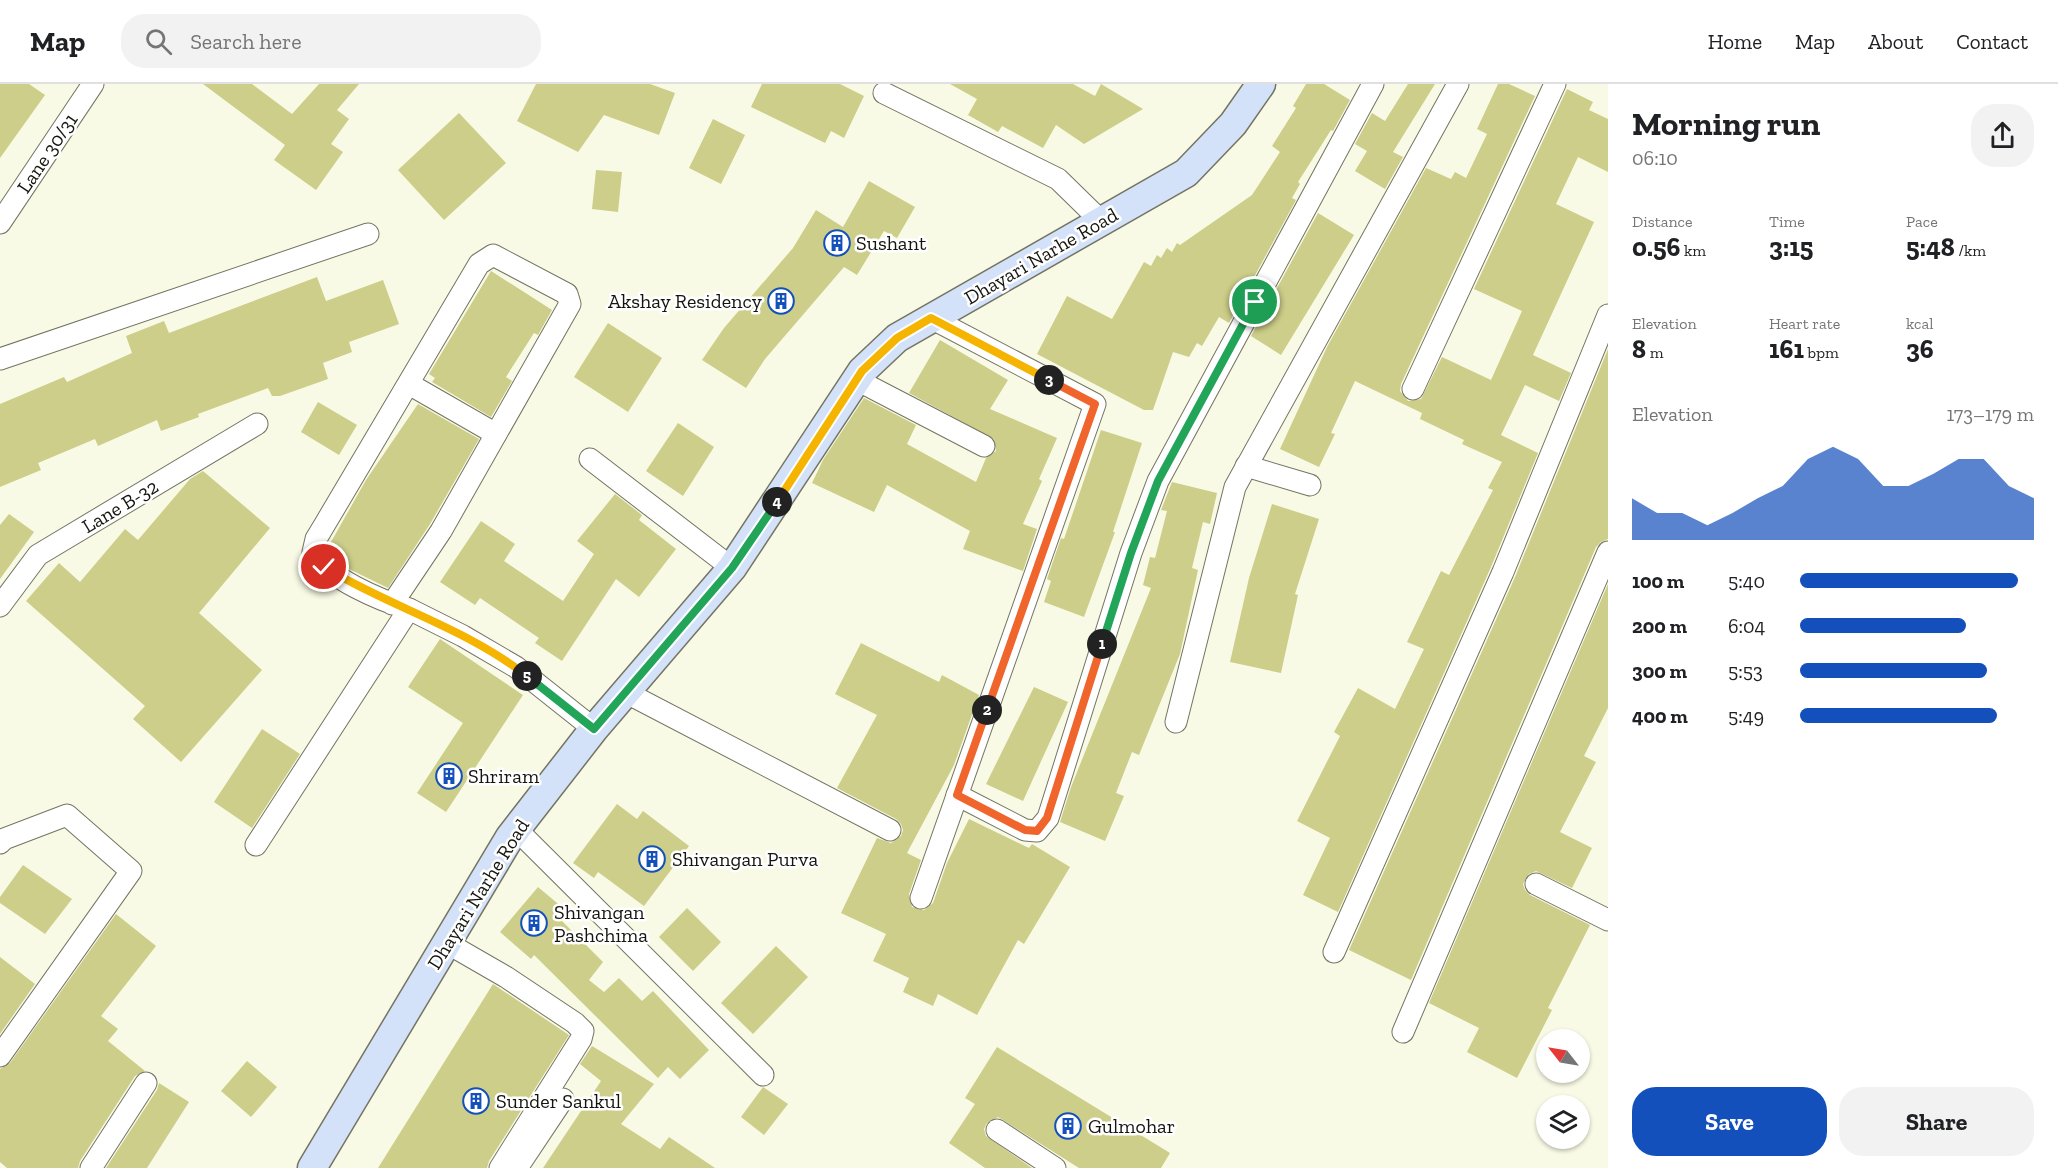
<!DOCTYPE html>
<meta charset="utf-8">
<style>
body{margin:0;font-family:"Zilla Slab",serif;background:#f2f2f2;color:#202124;height:100vh;display:flex;flex-direction:column;font-size:22px;white-space:nowrap}
*{box-sizing:border-box;margin:0}
p{font-size:20px;color:#757577}
.icon{flex:none;width:33px;height:33px;fill:none;stroke:currentColor;stroke-width:2;stroke-linecap:round;stroke-linejoin:round}
.map{position:relative;flex:1;overflow:hidden}
.sheet{display:flex;flex-direction:column;background:#fff;width:450px}
.sheet>*{flex:none}
.needle{width:39px;rotate:301deg}
.buttons{position:absolute;left:1536px;top:945px;display:grid;gap:12px}
.buttons a{display:grid;place-items:center;width:54px;height:54px;border-radius:50%;background:#fff;box-shadow:0 2px 4px #0004;font-size:30px}
.pin{position:absolute;display:grid;place-items:center;width:51px;height:51px;color:#fff;margin:-26px;border:3px solid #fff;border-radius:50%;box-shadow:0 2px 6px #0007}
.km{position:absolute;width:30px;height:30px;margin:-15px;border-radius:50%;background:#222;color:#fff;font-size:16px;line-height:30px;text-align:center}
.round{display:grid;place-items:center;flex:none;width:63px;height:63px;border-radius:24px;background:#f2f2f2}
.headline{display:flex;align-items:center;justify-content:space-between;height:102px;padding:0 24px}
h1{font-size:33px;font-weight:700;line-height:45px}
.metrics{display:grid;grid-template-columns:repeat(3,1fr);gap:9px;height:102px;padding:6px 24px}
.metrics div{display:grid;align-content:center}
.metrics b{font-size:26px;font-weight:700}
.metrics small{font-size:16px;font-weight:400}
.metrics p{font-size:16px}
.chart{height:168px;padding:12px 24px}
.chart p{display:flex;justify-content:space-between}
.chart svg{width:100%;height:108px;margin-top:6px;fill:#1450bb;opacity:.7}
.action{display:flex;gap:12px;margin-top:auto;padding:12px 24px}
.action a{flex:1;height:69px;border-radius:24px;background:#1450bb;color:#fff;font-size:24px;font-weight:700;line-height:69px;text-align:center}
.action a+a{background:#f2f2f2;color:#202124}
ul{padding:0 24px;list-style:none;font-size:20px}
li{display:grid;grid-template-columns:96px 72px 1fr;align-items:center;height:45px}
li i{height:15px;border-radius:8px;background:#1450bb}
header{display:flex;align-items:center;gap:36px;box-sizing:border-box;height:84px;padding:0 30px;background:#fff;border-bottom:2px solid #e0e0e0}
header strong{font-size:28px}
nav{display:flex;gap:33px;margin-inline-start:auto;font-size:21px}
.search{width:420px;height:54px;background:#f2f2f2;display:flex;align-items:center;gap:15px;box-sizing:border-box;padding:0 21px;border-radius:24px;color:#757577;font-size:22px}
main{display:flex;flex:1;min-height:0}
.map>svg:first-child{display:block}
.building{fill:#ccce89}
.lines{fill:none;stroke-linecap:round;stroke-linejoin:round}
.street-casing{stroke:#747462;stroke-width:23}
.secondary-casing{stroke:#747462;stroke-width:31}
.street{stroke:#fff;stroke-width:21}
.secondary{stroke:#d3e1f9;stroke-width:28}
.split-1-casing{stroke:#fff;stroke-width:12}
.split-2-casing{stroke:#fff;stroke-width:12}
.split-3-casing{stroke:#fff;stroke-width:12}
.split-4-casing{stroke:#fff;stroke-width:12}
.split-5-casing{stroke:#fff;stroke-width:12}
.split-6-casing{stroke:#fff;stroke-width:12}
.split-1{stroke:#22a559;stroke-width:8}
.split-2{stroke:#f0652b;stroke-width:8}
.split-3{stroke:#f0652b;stroke-width:8}
.split-4{stroke:#f5b400;stroke-width:8}
.split-5{stroke:#22a559;stroke-width:8}
.split-6{stroke:#f5b400;stroke-width:8}
.labels{text-anchor:middle;dominant-baseline:central;stroke-width:5;stroke-linejoin:round;paint-order:stroke}
.street-label{font-size:20px;fill:#14150e;stroke:#fff}
.poi-label{font-size:20px;fill:#14150e;stroke:#fff;text-anchor:start}
</style>
<header>
<strong>Map</strong>
<div class="search"><svg class="icon" aria-label="search" viewBox="0 0 24 24"><circle cx="10" cy="10" r="6"/><path d="M15 15l6 6"/></svg>Search here</div>
<nav><a>Home</a><a>Map</a><a>About</a><a>Contact</a></nav>
</header>
<main>
<div class="map">
<svg width="1608" height="1084" viewBox="0 0 1608 1084">
<rect width="100%" height="100%" fill="#f9fae5"/>
<!-- building -->
<g class="building">
<path d="M0,0H29L45,11L0,74Z"/>
<path d="M203,0H252L292,30L319,0H359L337,26L349,35L331,60L343,68L316,106L274,76L285,61Z"/>
<path d="M536,0H650L675,9L659,51L604,31L578,68L517,37Z"/>
<path d="M762,0H840L864,12L844,54L831,47L825,59L751,23Z"/>
<path d="M950,0H1073L1095,12L1101,0L1143,25L1084,60L1056,41L1043,64L1002,42L998,48L968,31L977,15Z"/>
<path d="M1306,0H1324L1350,16L1333,47L1331,46L1298,98L1300,100L1292,114L1296,116L1229,239L1219,233L1202,262L1197,259L1189,273L1173,268L1153,326H1144L1037,270L1067,212L1112,235L1144,178L1151,182L1157,171L1161,174L1167,164L1172,168L1177,159L1180,161L1252,111L1280,68L1272,62L1296,24L1293,22Z"/>
<path d="M1408,0H1435L1393,68L1403,73L1385,105L1355,87L1367,67L1355,60L1372,29L1385,37Z"/>
<path d="M1498,0H1509L1535,12L1401,300L1400,307L1408,317L1421,315L1442,273L1491,296L1522,227L1474,205L1567,5L1593,18L1589,26L1608,35V88L1578,73L1556,120L1594,138L1533,271L1571,289L1559,317L1525,301L1501,351L1538,369L1491,483L1338,828L1303,811L1330,754L1297,737L1340,652L1334,648L1358,604L1395,625L1424,565L1407,558L1441,487L1449,491L1493,406L1488,404L1502,378L1462,360L1464,356L1420,335L1422,329L1355,297L1331,349L1335,350L1319,383L1280,365L1327,263L1426,84L1451,95L1455,88L1466,94L1487,50L1477,45Z"/>
<path d="M459,29L506,79L444,136L398,86Z"/>
<path d="M713,35L745,51L721,100L689,84Z"/>
<path d="M596,86L622,88L618,128L592,125Z"/>
<path d="M869,97L915,123L897,154L884,147L857,191L844,183L765,275L746,304L702,276L724,244L793,164L816,126L843,143Z"/>
<path d="M1318,129L1354,151L1281,271L1251,252Z"/>
<path d="M491,187L552,226L538,251L534,249L506,293L512,297L491,333L432,298L435,294L429,290Z"/>
<path d="M317,193L326,217L383,196L399,240L349,258L352,268L323,279L328,295L280,312H272L268,304L198,330L199,333L161,347L157,336L98,362L95,355L38,379L41,386L0,403V320L64,293L67,298L132,269L126,252L164,237L169,249Z"/>
<path d="M608,239L662,274L628,328L574,293Z"/>
<path d="M940,256L1008,296L990,325L1057,354L1039,395L1042,397L1023,440L1037,445L1023,487L963,465L970,447L887,401L874,428L812,399L823,376L864,314L916,341L907,360L976,398L986,374L996,367L994,355L909,309Z"/>
<path d="M1608,265V455L1601,458L1596,463L1411,896L1349,866L1515,493Z"/>
<path d="M318,318L357,341L339,371L301,348Z"/>
<path d="M418,320L479,355L430,440L388,504L349,485L327,465L366,396Z"/>
<path d="M678,339L714,363L683,412L646,387Z"/>
<path d="M1101,346L1142,359L1113,448H1115L1084,533L1044,518L1051,497L1047,495L1061,454L1064,455Z"/>
<path d="M203,387L270,444L199,529L262,586L181,678L133,635L145,622L26,517L59,479L80,498L125,445L138,456L190,395Z"/>
<path d="M1172,398L1217,409L1210,440L1203,438L1192,484L1198,486L1180,570L1139,671L1132,668L1116,709L1124,712L1105,757L1060,738L1071,703L1151,504L1143,501L1150,473L1155,474L1167,427L1161,426Z"/>
<path d="M615,410L642,431L639,436L676,465L639,513L616,495L562,577L535,559L539,554L480,514L475,521L440,498L481,437L515,460L504,477L563,517L594,470L577,457Z"/>
<path d="M1272,420L1319,435L1295,510L1298,511L1281,589L1230,578L1249,494Z"/>
<path d="M9,430L34,448L0,495V441Z"/>
<path d="M1608,500V624L1584,672L1596,678L1560,748L1592,764L1572,804L1536,787L1529,790L1523,800L1525,806L1530,811L1590,841L1548,924L1552,926L1517,994L1467,968L1479,944L1429,919Z"/>
<path d="M440,555L523,611L446,728L417,709L463,639L408,603Z"/>
<path d="M861,559L939,598L942,591L979,611L954,681L907,769L921,776L909,810L912,823L924,826L933,819L947,779L969,735L1029,764L1032,760L1070,783L1024,860L1018,856L977,931L938,910L933,922L903,908L909,894L873,877L886,850L841,829L877,754L891,759L901,752L903,746L901,740L896,735L837,704L877,631L835,610Z"/>
<path d="M1034,603L1068,618L1023,717L986,700Z"/>
<path d="M262,645L300,670L252,744L214,718Z"/>
<path d="M617,720L637,735L643,727L689,762L644,822L598,788L594,794L573,779Z"/>
<path d="M23,781L72,815L45,850L0,819V813Z"/>
<path d="M538,803L569,829L562,837L603,878L589,896L604,908L619,894L642,917L653,907L709,966L680,995L668,983L658,994L534,871L531,875L500,848Z"/>
<path d="M687,824L721,858L693,887L659,853Z"/>
<path d="M116,830L156,862L101,932L118,945L108,957L145,987L135,992L80,1077L78,1084H7L0,1078V985L10,979Z"/>
<path d="M776,862L808,893L753,950L721,919Z"/>
<path d="M0,873L35,900L0,950Z"/>
<path d="M493,900L569,951L489,1077L487,1084H378Z"/>
<path d="M592,962L654,1000L621,1040L660,1065L669,1053L715,1084H543L601,997L580,980Z"/>
<path d="M997,963L1170,1069L1161,1084H1079L998,1033L987,1039L984,1045L986,1052L1032,1084H985L949,1059L975,1020L965,1014Z"/>
<path d="M247,977L277,1003L251,1033L221,1007Z"/>
<path d="M159,999L189,1018L147,1084H106L157,1006Z"/>
<path d="M763,1003L788,1020L764,1051L741,1033Z"/>
</g>
<g class="lines">
<!-- street casing -->
<g class="street-casing">
<g id="street">
<path d="M884,9L1058,95L1101,137"/>
<path d="M0,139L93,0"/>
<path d="M0,275L368,150"/>
<path d="M857,296L984,362"/>
<path d="M409,300L496,350"/>
<path d="M1413,305L1555,0"/>
<path d="M590,375L732,484"/>
<path d="M1246,382L1310,401"/>
<path d="M392,520L441,447L570,220L567,210L493,171L479,180L325,440L316,455L313,468C326,494 382,517 409,525"/>
<path d="M0,522L38,471L257,340"/>
<path d="M625,608L890,746"/>
<path d="M1176,638L1235,403L1458,0"/>
<path d="M957,711L1025,746L1037,747L1048,734L1131,469L1158,397L1373,0"/>
<path d="M517,746L763,991"/>
<path d="M0,759L4,755L67,731L131,787L0,972"/>
<path d="M256,761L409,525L463,552L516,583L594,645"/>
<path d="M1536,800L1608,836"/>
<path d="M921,814L1095,320L931,234"/>
<path d="M447,859L506,893L575,939L583,947L581,955L500,1084"/>
<path d="M1334,868L1503,488L1608,231"/>
<path d="M1403,948L1608,468"/>
<path d="M997,1046L1055,1084"/>
<path d="M91,1084L146,999"/>
<path d="M517,1084L563,1015"/>
</g>
</g>
<!-- secondary casing -->
<g class="secondary-casing">
<path id="secondary" d="M312,1084L510,753L594,645L732,484L862,287L897,254L1186,89L1233,40L1261,0"/>
</g>
<!-- street -->
<use href="#street" class="street"/>
<!-- secondary -->
<use href="#secondary" class="secondary"/>
</g>
<g class="lines">
<!-- split-1 casing -->
<g class="split-1-casing">
<path id="split-1" d="M1102,560L1131,469L1158,397L1255,218"/>
</g>
<!-- split-2 casing -->
<g class="split-2-casing">
<path id="split-2" d="M987,626L957,711L1025,746L1037,747L1047,734L1102,560"/>
</g>
<!-- split-3 casing -->
<g class="split-3-casing">
<path id="split-3" d="M987,626L1095,320L1049,296"/>
</g>
<!-- split-4 casing -->
<g class="split-4-casing">
<path id="split-4" d="M777,418L862,287L897,254L931,234L1049,296"/>
</g>
<!-- split-5 casing -->
<g class="split-5-casing">
<path id="split-5" d="M527,592L594,645L732,484L777,418"/>
</g>
<!-- split-6 casing -->
<g class="split-6-casing">
<path id="split-6" d="M324,483C390,523 466,544 527,592"/>
</g>
<!-- split-1 -->
<use href="#split-1" class="split-1"/>
<!-- split-2 -->
<use href="#split-2" class="split-2"/>
<!-- split-3 -->
<use href="#split-3" class="split-3"/>
<!-- split-4 -->
<use href="#split-4" class="split-4"/>
<!-- split-5 -->
<use href="#split-5" class="split-5"/>
<!-- split-6 -->
<use href="#split-6" class="split-6"/>
</g>
<!-- icons -->
<defs>
<g id="building-ring" transform="scale(1.35)"><circle r="9.5" fill="#fff" stroke="#1450bb" stroke-width="1.5"/><path d="M-4-6H4V6H1V3H-1V6H-4ZM-2.5-4.3h1.7v1.8h-1.7ZM.8-4.3h1.7v1.8H.8ZM-2.5-1h1.7V.8h-1.7ZM.8-1h1.7V.8H.8Z" fill="#1450bb"/></g>
</defs>
<g fill-rule="evenodd">
<use href="#building-ring" x="837" y="159"/>
<use href="#building-ring" x="781" y="217"/>
<use href="#building-ring" x="449" y="692"/>
<use href="#building-ring" x="652" y="775"/>
<use href="#building-ring" x="534" y="839"/>
<use href="#building-ring" x="476" y="1017"/>
<use href="#building-ring" x="1068" y="1042"/>
</g>
<g class="labels">
<!-- street labels -->
<g class="street-label">
<text transform="translate(47 69) rotate(-56)">Lane 30/31</text>
<text transform="translate(1041 172) rotate(-30)">Dhayari Narhe Road</text>
<text transform="translate(120 422) rotate(-31)">Lane B-32</text>
<text transform="translate(478 810) rotate(-58)">Dhayari Narhe Road</text>
</g>
<!-- poi labels -->
<g class="poi-label">
<text x="856" y="159">Sushant</text>
<text x="762" y="217" text-anchor="end">Akshay Residency</text>
<text x="468" y="692">Shriram</text>
<text x="672" y="775">Shivangan Purva</text>
<text x="554" y="828">Shivangan<tspan x="554" dy="23">Pashchima</tspan></text>
<text x="496" y="1017">Sunder Sankul</text>
<text x="1088" y="1042">Gulmohar</text>
</g>
</g>
</svg>
<div class="buttons">
<a><svg class="needle" viewBox="-14 -14 28 28"><path d="M0-13l5 13h-10z" fill="#e53935"/><path d="M0 13l5-13h-10z" fill="#757577"/></svg></a>
<a><svg class="icon" aria-label="layers" viewBox="0 0 24 24"><path d="M12 4l9 5-9 5-9-5zM3 14l9 5 9-5"/></svg></a>
</div>
<div class="pin" style="left:1255px;top:218px;background:#1e9e55"><svg class="icon" aria-label="arrive" viewBox="0 0 24 24"><path d="M6 21V4h12l-3 4 3 4H6"/></svg></div>
<div class="pin" style="left:324px;top:483px;background:#d93025"><svg class="icon" aria-label="check" viewBox="0 0 24 24"><path d="M5 12l5 5 9-10"/></svg></div>
<b class="km" style="left:1102px;top:560px">1</b>
<b class="km" style="left:987px;top:626px">2</b>
<b class="km" style="left:1049px;top:296px">3</b>
<b class="km" style="left:777px;top:418px">4</b>
<b class="km" style="left:527px;top:592px">5</b>
</div>
<section class="sheet">
<div class="headline"><div><h1>Morning run</h1><p>06:10</p></div><a class="round"><svg class="icon" aria-label="share" viewBox="0 0 24 24"><path d="M12 15V3M7 8l5-5 5 5M5 13v7h14v-7"/></svg></a></div>
<div class="metrics">
<div><p>Distance</p><b>0.56<small> km</small></b></div>
<div><p>Time</p><b>3:15</b></div>
<div><p>Pace</p><b>5:48<small> /km</small></b></div>
</div>
<div class="metrics">
<div><p>Elevation</p><b>8<small> m</small></b></div>
<div><p>Heart rate</p><b>161<small> bpm</small></b></div>
<div><p>kcal</p><b>36</b></div>
</div>
<div class="chart"><p><span>Elevation</span>173–179 m</p>
<svg viewBox="0 0 160 44" preserveAspectRatio="none"><path d="M0 44V27L10 33L20 33L30 38L40 33L50 27L60 22L70 11L80 6L90 11L100 22L110 22L120 17L130 11L140 11L150 22L160 27V44z"/></svg>
</div>
<ul>
<li><b>100 m</b>5:40<i style="width:93%"></i></li>
<li><b>200 m</b>6:04<i style="width:71%"></i></li>
<li><b>300 m</b>5:53<i style="width:80%"></i></li>
<li><b>400 m</b>5:49<i style="width:84%"></i></li>
</ul>
<div class="action"><a>Save</a><a>Share</a></div>
</section>
</main>
